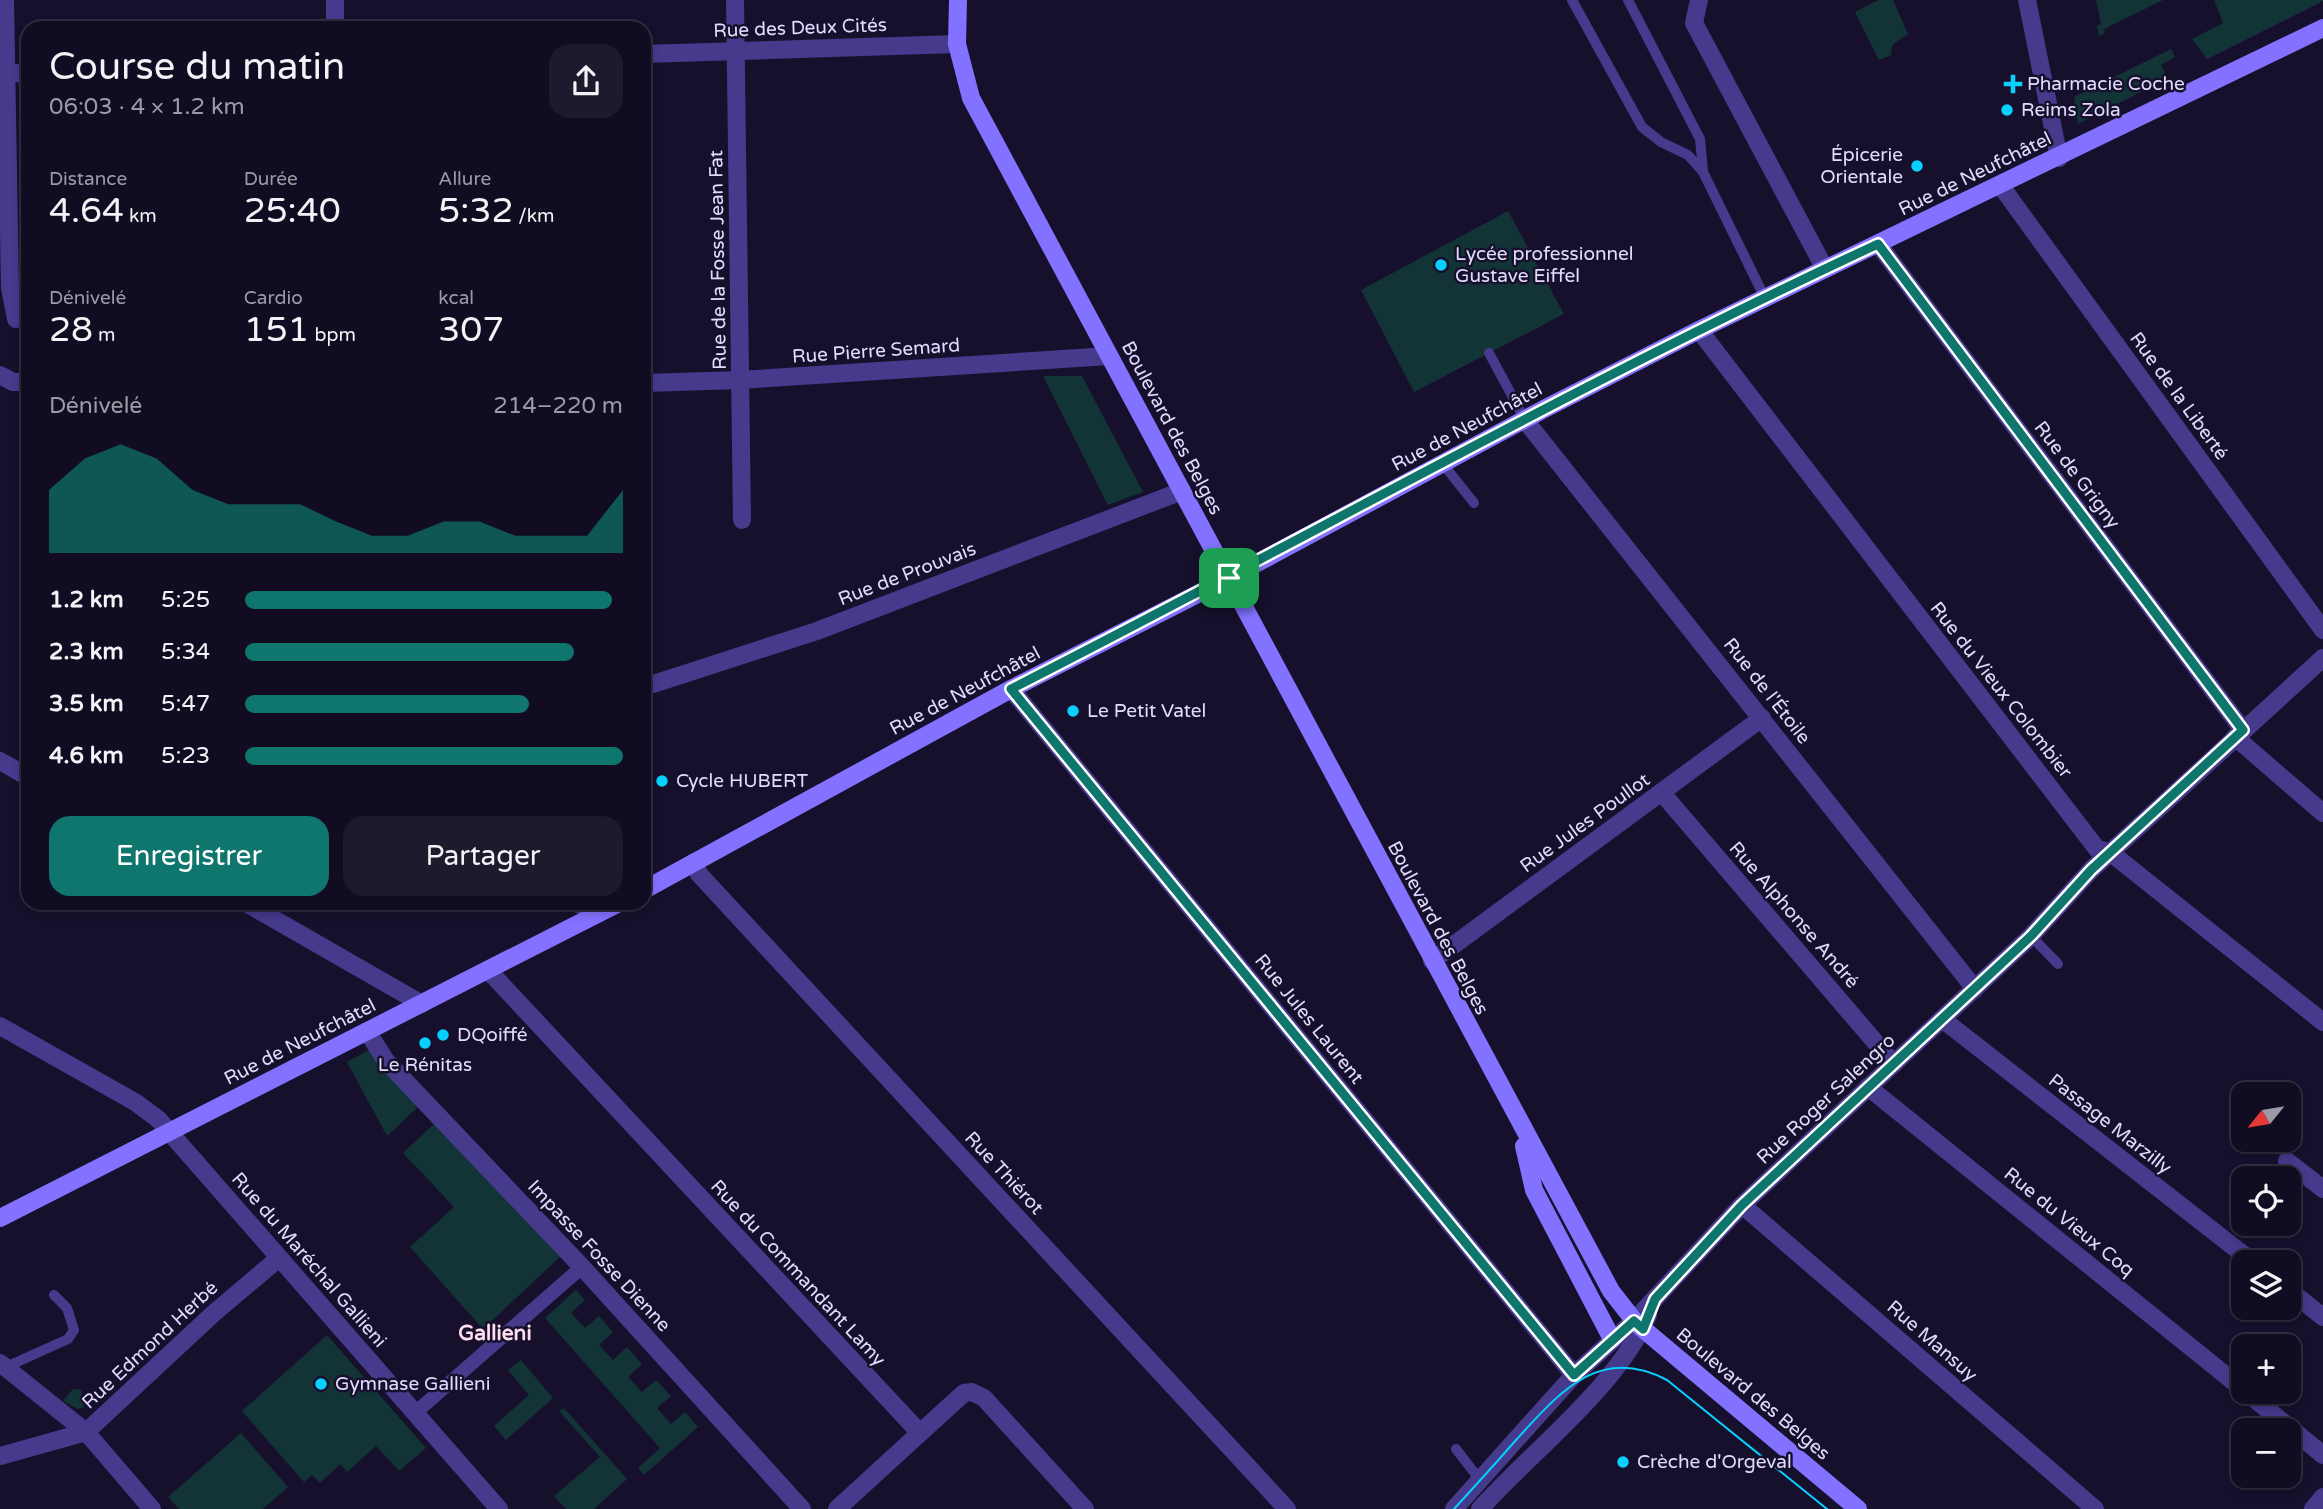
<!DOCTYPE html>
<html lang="fr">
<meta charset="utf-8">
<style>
body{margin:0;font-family:"Varela Round",sans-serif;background:#1e1a2e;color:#f1f3f6;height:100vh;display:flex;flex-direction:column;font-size:26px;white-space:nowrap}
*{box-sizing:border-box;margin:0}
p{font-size:23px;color:#9c9ba5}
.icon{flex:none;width:38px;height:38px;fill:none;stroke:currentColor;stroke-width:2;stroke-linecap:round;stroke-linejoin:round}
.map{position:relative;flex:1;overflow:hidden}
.panel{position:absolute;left:21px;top:21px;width:630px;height:889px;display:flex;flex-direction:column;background:#110c21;border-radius:21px;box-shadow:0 4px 10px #0003,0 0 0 2px #302c3f}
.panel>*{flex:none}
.needle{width:46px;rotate:240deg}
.tools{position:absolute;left:2231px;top:1082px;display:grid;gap:14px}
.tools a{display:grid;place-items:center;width:70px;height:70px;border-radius:14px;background:#110c21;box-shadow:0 4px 10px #0003,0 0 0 2px #302c3f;font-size:35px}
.pin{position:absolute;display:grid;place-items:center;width:60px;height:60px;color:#fff;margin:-30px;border-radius:14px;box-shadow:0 4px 10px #0006}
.round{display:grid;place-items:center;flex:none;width:74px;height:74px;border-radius:21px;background:#1e1a2e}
.summary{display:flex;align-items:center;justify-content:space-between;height:119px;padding:0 28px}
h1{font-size:38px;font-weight:600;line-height:52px}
.stats{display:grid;grid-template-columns:repeat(3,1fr);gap:10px;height:119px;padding:7px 28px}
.stats div{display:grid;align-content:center}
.stats b{font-size:35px;font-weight:600}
.stats small{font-size:19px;font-weight:400}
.stats p{font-size:19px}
.chart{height:196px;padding:14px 28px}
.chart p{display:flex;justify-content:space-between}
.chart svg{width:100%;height:126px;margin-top:7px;fill:#0f766e;opacity:.7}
.action{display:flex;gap:14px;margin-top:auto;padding:14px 28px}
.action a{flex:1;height:80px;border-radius:21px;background:#0f766e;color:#fff;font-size:28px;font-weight:600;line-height:80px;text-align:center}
.action a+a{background:#1e1a2e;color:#f1f3f6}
ul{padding:0 28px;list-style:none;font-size:23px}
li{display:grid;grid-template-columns:112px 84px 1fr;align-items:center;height:52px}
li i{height:18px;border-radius:9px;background:#0f766e}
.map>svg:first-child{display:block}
.green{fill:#133436}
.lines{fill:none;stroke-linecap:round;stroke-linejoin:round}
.service{stroke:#453a8c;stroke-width:10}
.pedestrian{stroke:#453a8c;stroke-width:14}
.minor{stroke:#453a8c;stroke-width:18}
.secondary{stroke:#8272ff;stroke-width:18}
.tram{stroke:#07d0ff;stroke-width:2}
.route-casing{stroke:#fff;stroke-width:14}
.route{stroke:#0f766e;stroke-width:9}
.poi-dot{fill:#07d0ff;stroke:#17102c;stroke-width:2.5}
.labels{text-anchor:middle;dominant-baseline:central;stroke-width:5;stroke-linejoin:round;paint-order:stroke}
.street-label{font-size:19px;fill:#e2dbff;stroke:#17102c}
.poi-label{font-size:19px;fill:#e2dbff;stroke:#17102c;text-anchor:start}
.neighbourhood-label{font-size:21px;font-weight:bold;fill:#ffddf0;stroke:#17102c}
</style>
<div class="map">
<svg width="2323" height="1509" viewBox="0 0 2323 1509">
<rect width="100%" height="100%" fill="#17102c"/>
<!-- green -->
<g class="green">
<path d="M1879,0H1893L1908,34L1892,45L1891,55L1879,60L1855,12Z"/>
<path d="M2096,0H2163L2104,29L2105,33L2099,36L2097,26L2101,24Z"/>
<path d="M2214,0H2323V1L2207,59L2192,39L2223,23Z"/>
<path d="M2171,49L2175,57L2161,65L2168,78L2078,124L2074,97Z"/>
<path d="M1508,211L1564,314L1414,392L1361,290Z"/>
<path d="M1082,376L1143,492L1108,505L1043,376Z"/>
<path d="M369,1050L420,1105L387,1136L347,1062Z"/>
<path d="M436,1122L560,1257L483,1329L410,1247L454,1207L403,1153Z"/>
<path d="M576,1290L585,1300L571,1313L585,1328L599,1316L613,1332L599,1345L613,1360L627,1347L642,1364L628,1377L642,1392L656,1380L671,1396L657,1408L671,1424L685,1412L698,1427L644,1475L638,1468L660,1448L545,1318Z"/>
<path d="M327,1335L426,1448L399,1471L376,1446L347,1472L340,1464L320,1483L312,1475L304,1482L242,1411Z"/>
<path d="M521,1360L553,1398L506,1440L494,1426L529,1395L508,1370Z"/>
<path d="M73,1389L81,1390L84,1407L78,1409L63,1401Z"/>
<path d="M564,1408L627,1479L594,1509H566L554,1496L600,1457L559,1411Z"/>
<path d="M241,1433L288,1487L263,1509H179L168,1497Z"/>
</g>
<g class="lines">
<!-- service -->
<g class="service">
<path d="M1572,0L1642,127L1661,142L1688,155L1703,172L1765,298"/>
<path d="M1628,0L1700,139L1703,171"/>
<path d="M1489,353L1525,420"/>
<path d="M1443,464L1474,503"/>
<path d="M2031,936L2058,964"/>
<path d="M6,1367L68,1339L74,1330L67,1308L54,1295"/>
<path d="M1456,1449L1480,1480"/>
</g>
<!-- pedestrian -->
<path class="pedestrian" d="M415,1413L582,1267"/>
<!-- minor -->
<g class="minor">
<path d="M5,0L10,288L16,319"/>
<path d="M335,0V28"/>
<path d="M735,0L742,520"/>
<path d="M1699,0L1694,23L1825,269"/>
<path d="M2027,0L2059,158"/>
<path d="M644,54L957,44"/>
<path d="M0,72L28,74"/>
<path d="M2001,186L2323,630"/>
<path d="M1878,244L2243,730"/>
<path d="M1699,330L2097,849L2111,853L2323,1022"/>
<path d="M0,375L13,382H28"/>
<path d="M644,383L740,380L1109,356"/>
<path d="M1525,420L1975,989"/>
<path d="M644,687L817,631L1182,491"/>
<path d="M1011,689L1574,1375"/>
<path d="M2235,737L2323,813"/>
<path d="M0,761L28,777"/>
<path d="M1662,793L1894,1064"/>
<path d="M694,862L699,874L1287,1509"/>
<path d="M246,903L422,1004"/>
<path d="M577,903L598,914"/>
<path d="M1432,961L1762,718"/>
<path d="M488,970L920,1433L964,1393L972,1392L984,1398L1085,1509"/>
<path d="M1942,1019L2253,1262"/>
<path d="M0,1026L135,1102L158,1119L499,1509"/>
<path d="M367,1031L386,1061L582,1267L802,1509"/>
<path d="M1868,1087L2244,1390"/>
<path d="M2287,1161L2323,1189"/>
<path d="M1742,1205L2095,1509"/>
<path d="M2289,1290L2323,1317"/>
<path d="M0,1363L86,1432L152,1509"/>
<path d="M2245,1391L2323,1455"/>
<path d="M0,1456L86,1432L214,1313L279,1258"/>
<path d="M837,1509L920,1433"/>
<path d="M1454,1509L1574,1375L1634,1321L1742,1205L2031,936L2091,870L2323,658"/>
<path d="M1480,1509C1531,1452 1619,1385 1648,1315"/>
<path d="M2313,1509L2323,1497"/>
</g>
<!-- secondary -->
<g class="secondary">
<path d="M958,0L957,44L971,98L1611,1291L1636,1323L1858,1509"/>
<path d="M644,890L1011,689L1229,578L1544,409L1699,330L2323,28"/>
<path d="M1524,1146L1534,1190L1612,1339"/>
<path d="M0,1218L619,903"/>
</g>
<!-- tram -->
<path class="tram" d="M1454,1509C1475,1486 1496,1463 1516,1440C1559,1393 1599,1344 1667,1380L1827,1509"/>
</g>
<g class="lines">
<!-- route casing -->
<g class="route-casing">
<path id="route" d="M1878,244L2243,730L2091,870L2031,936L1742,1205L1655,1299L1643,1329L1634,1321L1574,1375L1011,689C1300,542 1583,381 1878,244Z"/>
</g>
<!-- route -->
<use href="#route" class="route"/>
</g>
<!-- markers -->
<g class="poi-dot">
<path d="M2009.5 73.5h7v7h7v7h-7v7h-7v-7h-7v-7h7z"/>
<circle cx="2007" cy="110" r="7"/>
<circle cx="1917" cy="166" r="7"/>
<circle cx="1441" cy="265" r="7"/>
<circle cx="1073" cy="711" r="7"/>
<circle cx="662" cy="781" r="7"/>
<circle cx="443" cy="1035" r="7"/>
<circle cx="425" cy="1043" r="7"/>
<circle cx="321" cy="1384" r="7"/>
<circle cx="1623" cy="1462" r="7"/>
</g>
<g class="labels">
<!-- street labels -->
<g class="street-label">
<text transform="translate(800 28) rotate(-2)">Rue des Deux Cités</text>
<text transform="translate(1975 174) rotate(-26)">Rue de Neufchâtel</text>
<text transform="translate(718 260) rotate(-91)">Rue de la Fosse Jean Fat</text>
<text transform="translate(876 351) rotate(-4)">Rue Pierre Semard</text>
<text transform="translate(2179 396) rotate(54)">Rue de la Liberté</text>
<text transform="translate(1467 427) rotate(-28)">Rue de Neufchâtel</text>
<text transform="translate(1172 428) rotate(62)">Boulevard des Belges</text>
<text transform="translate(2077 475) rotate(53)">Rue de Grigny</text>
<text transform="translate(907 574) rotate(-21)">Rue de Prouvais</text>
<text transform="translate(2001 690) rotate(52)">Rue du Vieux Colombier</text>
<text transform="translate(965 691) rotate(-28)">Rue de Neufchâtel</text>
<text transform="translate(1767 691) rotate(52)">Rue de l'Étoile</text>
<text transform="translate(1585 823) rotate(-36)">Rue Jules Poullot</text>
<text transform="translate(1794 915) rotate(49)">Rue Alphonse André</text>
<text transform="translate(1438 928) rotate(62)">Boulevard des Belges</text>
<text transform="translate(1309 1019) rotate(51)">Rue Jules Laurent</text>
<text transform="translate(300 1042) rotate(-27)">Rue de Neufchâtel</text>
<text transform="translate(1826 1099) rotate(-43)">Rue Roger Salengro</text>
<text transform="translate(2110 1124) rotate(38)">Passage Marzilly</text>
<text transform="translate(1004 1173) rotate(47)">Rue Thiérot</text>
<text transform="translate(2069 1222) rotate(39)">Rue du Vieux Coq</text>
<text transform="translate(599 1256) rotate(47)">Impasse Fosse Dienne</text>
<text transform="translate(309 1260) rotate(49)">Rue du Maréchal Gallieni</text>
<text transform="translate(798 1273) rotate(47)">Rue du Commandant Lamy</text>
<text transform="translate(1932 1341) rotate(41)">Rue Mansuy</text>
<text transform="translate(150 1345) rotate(-43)">Rue Edmond Herbé</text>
<text transform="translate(1753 1394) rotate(40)">Boulevard des Belges</text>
</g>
<!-- poi labels -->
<g class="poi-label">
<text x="2027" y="84">Pharmacie Coche</text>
<text x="2021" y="110">Reims Zola</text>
<text x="1903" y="155" text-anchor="end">Épicerie<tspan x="1903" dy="22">Orientale</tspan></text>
<text x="1455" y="254">Lycée professionnel<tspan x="1455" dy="22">Gustave Eiffel</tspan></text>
<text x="1087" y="711">Le Petit Vatel</text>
<text x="676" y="781">Cycle HUBERT</text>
<text x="457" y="1035">DQoiffé</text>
<text x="425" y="1065" text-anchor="middle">Le Rénitas</text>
<text x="335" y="1384">Gymnase Gallieni</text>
<text x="1637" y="1462">Crèche d'Orgeval</text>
</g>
<!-- neighbourhood labels -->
<g class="neighbourhood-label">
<text x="495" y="1333">Gallieni</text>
</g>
</g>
</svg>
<div class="tools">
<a><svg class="needle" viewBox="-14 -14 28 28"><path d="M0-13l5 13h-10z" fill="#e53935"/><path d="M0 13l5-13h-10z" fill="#9c9ba5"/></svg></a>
<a><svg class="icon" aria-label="locate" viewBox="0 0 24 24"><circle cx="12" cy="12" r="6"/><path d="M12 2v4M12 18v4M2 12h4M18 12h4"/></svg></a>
<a><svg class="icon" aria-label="layers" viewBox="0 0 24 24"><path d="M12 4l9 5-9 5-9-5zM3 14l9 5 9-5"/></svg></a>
<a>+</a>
<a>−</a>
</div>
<div class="pin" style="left:1229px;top:578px;background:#1e9e55"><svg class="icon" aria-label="arrive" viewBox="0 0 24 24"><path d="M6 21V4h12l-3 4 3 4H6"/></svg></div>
<section class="panel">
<div class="summary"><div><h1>Course du matin</h1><p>06:03 · 4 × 1.2 km</p></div><a class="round"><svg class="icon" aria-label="share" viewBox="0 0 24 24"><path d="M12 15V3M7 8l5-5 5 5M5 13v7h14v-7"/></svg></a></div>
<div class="stats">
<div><p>Distance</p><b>4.64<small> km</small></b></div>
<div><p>Durée</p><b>25:40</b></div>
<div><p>Allure</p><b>5:32<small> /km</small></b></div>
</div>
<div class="stats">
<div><p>Dénivelé</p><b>28<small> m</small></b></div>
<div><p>Cardio</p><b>151<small> bpm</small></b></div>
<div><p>kcal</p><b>307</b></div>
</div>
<div class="chart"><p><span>Dénivelé</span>214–220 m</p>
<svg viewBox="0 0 160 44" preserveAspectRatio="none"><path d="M0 44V22L10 11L20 6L30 11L40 22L50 27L60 27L70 27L80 33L90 38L100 38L110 33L120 33L130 38L140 38L150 38L160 22V44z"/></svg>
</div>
<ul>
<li><b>1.2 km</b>5:25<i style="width:97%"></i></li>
<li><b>2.3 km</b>5:34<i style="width:87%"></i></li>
<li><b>3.5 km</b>5:47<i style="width:75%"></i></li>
<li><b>4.6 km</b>5:23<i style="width:100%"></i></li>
</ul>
<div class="action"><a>Enregistrer</a><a>Partager</a></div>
</section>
</div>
